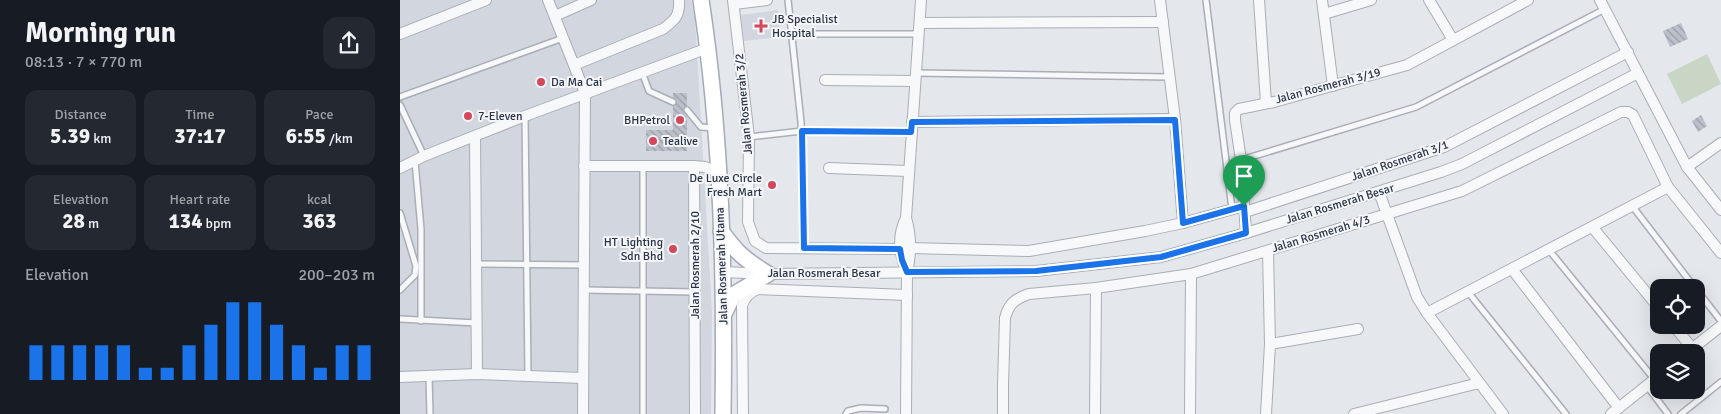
<!DOCTYPE html>
<meta charset="utf-8">
<style>
body{margin:0;font-family:Signika,sans-serif;background:#242831;color:#f1f3f6;height:100vh;display:flex;flex-direction:column;font-size:19px;white-space:nowrap}
*{box-sizing:border-box;margin:0}
p{font-size:16px;color:#9ea1a6}
.icon{flex:none;width:28px;height:28px;fill:none;stroke:currentColor;stroke-width:2;stroke-linecap:round;stroke-linejoin:round}
.map{position:relative;flex:1;overflow:hidden}
.drawer{display:flex;flex-direction:column;background:#171b24;width:400px}
.drawer>*{flex:none}
.tools{position:absolute;left:1250px;top:279px;display:grid;gap:10px}
.tools a{display:grid;place-items:center;width:55px;height:55px;border-radius:10px;background:#171b24;box-shadow:0 5px 20px #0002;font-size:25px}
.pin{position:absolute;display:grid;place-items:center;width:42px;height:42px;color:#fff;margin:-51px -21px;border-radius:50% 50% 50% 0;rotate:-45deg;box-shadow:0 0 5px #0007}
.pin .icon{rotate:45deg}
.round{display:grid;place-items:center;flex:none;width:52px;height:52px;border-radius:15px;background:#242831}
.overview{display:flex;align-items:center;justify-content:space-between;height:85px;padding:0 25px}
h1{font-size:28px;font-weight:700;line-height:38px}
.stats{display:grid;grid-template-columns:repeat(3,1fr);gap:8px;height:85px;padding:5px 25px}
.stats div{display:grid;align-content:center;border-radius:12px;background:#242831;text-align:center}
.stats b{font-size:21px;font-weight:700}
.stats small{font-size:14px;font-weight:400}
.stats p{font-size:14px}
.chart{height:140px;padding:10px 25px}
.chart p{display:flex;justify-content:space-between}
.chart svg{width:100%;height:90px;margin-top:5px;stroke:#1a73e8;stroke-width:6}
main{display:flex;flex:1;min-height:0}
.map>svg:first-child{display:block}
.built{fill:#d2d6de}
.green{fill:#c9d6c5}
.building{fill:url(#building-back-hatch)}
.lines{fill:none;stroke-linecap:round;stroke-linejoin:round}
.service-casing{stroke:#a9aeb7;stroke-width:8}
.minor-casing{stroke:#a9aeb7;stroke-width:12}
.primary-casing{stroke:#a3abb8;stroke-width:18}
.service{stroke:#f7f8fa;stroke-width:5}
.minor{stroke:#f7f8fa;stroke-width:10}
.primary{stroke:#fff;stroke-width:15}
.route-casing{stroke:#fff;stroke-width:10}
.route{stroke:#1a73e8;stroke-width:6}
.poi-dot{fill:#d1495b;stroke:#f4f6f9;stroke-width:2}
.labels{text-anchor:middle;dominant-baseline:central;stroke-width:4;stroke-linejoin:round;paint-order:stroke}
.poi-label{font-size:12px;fill:#2b3445;stroke:#f4f6f9;text-anchor:start}
.street-label{font-size:12px;fill:#2b3445;stroke:#f4f6f9}
</style>
<main>
<section class="drawer">
<div class="overview"><div><h1>Morning run</h1><p>08:13 · 7 × 770 m</p></div><a class="round"><svg class="icon" aria-label="share" viewBox="0 0 24 24"><path d="M12 15V3M7 8l5-5 5 5M5 13v7h14v-7"/></svg></a></div>
<div class="stats">
<div><p>Distance</p><b>5.39<small> km</small></b></div>
<div><p>Time</p><b>37:17</b></div>
<div><p>Pace</p><b>6:55<small> /km</small></b></div>
</div>
<div class="stats">
<div><p>Elevation</p><b>28<small> m</small></b></div>
<div><p>Heart rate</p><b>134<small> bpm</small></b></div>
<div><p>kcal</p><b>363</b></div>
</div>
<div class="chart"><p><span>Elevation</span>200–203 m</p>
<svg viewBox="0 0 160 44" preserveAspectRatio="none"><path d="M5 44V27M15 44V27M25 44V27M35 44V27M45 44V27M55 44V38M65 44V38M75 44V27M85 44V17M95 44V6M105 44V6M115 44V17M125 44V27M135 44V38M145 44V27M155 44V27"/></svg>
</div>
</section>
<div class="map">
<svg width="1321" height="414" viewBox="0 0 1321 414">
<defs>
<pattern id="building-back-hatch" width="6" height="6" patternUnits="userSpaceOnUse" patternTransform="scale(1.25)"><rect width="6" height="6" fill="#bbc0ca"/><path d="M-1 5l2 2M0 0l6 6M5-1l2 2" fill="none" stroke="#989da6"/></pattern>
</defs>
<rect width="100%" height="100%" fill="#e4e7ec"/>
<!-- built -->
<g class="built">
<path d="M0,0H291L295,19L312,312L311,414H0Z"/>
<path d="M378,10L381,37L344,41L341,15Z"/>
</g>
<!-- green -->
<path class="green" d="M1307,54L1321,84L1282,104L1267,74Z"/>
<!-- building -->
<g class="building">
<path d="M1281,23L1288,39L1270,47L1263,31Z"/>
<path d="M273,93H287V106L284,107L283,110L287,117V151H246V130H273V106L277,102L273,97Z"/>
<path d="M1301,115L1307,126L1298,132L1292,121Z"/>
</g>
<g class="lines">
<!-- service casing -->
<g class="service-casing">
<g id="service">
<path d="M388,0L401,122L404,248"/>
<path d="M806,0L832,209"/>
<path d="M391,34H518"/>
<path d="M242,72L249,91L273,102"/>
<path d="M515,73L769,77"/>
<path d="M0,97L163,38"/>
<path d="M0,105L24,156"/>
<path d="M287,110L301,127L314,128"/>
<path d="M125,116L128,375"/>
<path d="M349,137L402,131L511,133"/>
<path d="M841,160L1016,107L1205,9"/>
<path d="M15,161L21,229V321"/>
<path d="M243,166V414"/>
<path d="M1233,207L1295,288"/>
<path d="M0,213L16,266L15,275L0,290"/>
<path d="M1149,250L1254,379"/>
<path d="M77,264L183,265"/>
<path d="M1296,289L1321,321"/>
<path d="M184,290L295,292"/>
<path d="M1068,292L1166,414"/>
<path d="M0,319L77,323"/>
<path d="M29,377L30,414"/>
<path d="M1247,386L1268,414"/>
<path d="M446,414L448,411L461,408L485,409"/>
<path d="M1281,414L1321,382"/>
</g>
</g>
<!-- minor casing -->
<g class="minor-casing">
<g id="minor">
<path d="M148,0L185,93L183,414"/>
<path d="M333,0L349,137L348,222L355,241L366,248L500,249"/>
<path d="M760,0L775,119L783,223"/>
<path d="M859,0L866,103"/>
<path d="M922,0L933,86"/>
<path d="M1029,0L1053,40"/>
<path d="M1200,0L1287,167L1321,210"/>
<path d="M334,4L367,0"/>
<path d="M924,14L971,0"/>
<path d="M155,16L191,0"/>
<path d="M520,23L763,22"/>
<path d="M0,34L86,0"/>
<path d="M174,65L263,29C275,20 280,16 279,0"/>
<path d="M425,80L514,81"/>
<path d="M512,122L775,119"/>
<path d="M75,136L77,374"/>
<path d="M184,166H294L305,167L320,173"/>
<path d="M294,166L295,414"/>
<path d="M1287,167L1321,143"/>
<path d="M0,168L24,156L125,116L308,48"/>
<path d="M429,168L508,171"/>
<path d="M979,192L1017,297L1027,313L1103,414"/>
<path d="M845,212L1044,147L1228,52"/>
<path d="M506,218C511,235 511,255 507,272L506,414"/>
<path d="M1193,228L1259,308"/>
<path d="M846,233L841,160L835,120V113L839,109L874,102L1007,65L1128,0"/>
<path d="M509,248L629,251L745,231L783,223L844,206"/>
<path d="M1112,269L1219,408"/>
<path d="M323,272L368,274L636,271L761,257L846,233L1041,172L1062,164L1238,73"/>
<path d="M507,272C499,254 497,236 506,218L521,0"/>
<path d="M1027,313L1268,187"/>
<path d="M1273,325L1293,349"/>
<path d="M870,344L958,329"/>
<path d="M1288,352L1321,326"/>
<path d="M0,377L77,374L183,378"/>
<path d="M343,414L342,305C345,297 350,292 358,289L507,295"/>
<path d="M603,414V385L605,318C609,303 615,299 629,294L696,288L791,274L987,214L1062,191L1221,112H1228L1233,115L1268,187L1321,253"/>
<path d="M695,414L696,288"/>
<path d="M790,414L791,274"/>
<path d="M866,414L870,344L868,251"/>
<path d="M954,414L1079,383"/>
<path d="M1211,414L1259,376"/>
</g>
</g>
<!-- primary casing -->
<g class="primary-casing">
<g id="primary">
<path d="M301,0C322,137 325,276 323,414"/>
<path d="M321,231C338,254 344,259 368,274L333,295L325,312"/>
</g>
</g>
<!-- service -->
<use href="#service" class="service"/>
<!-- minor -->
<use href="#minor" class="minor"/>
<!-- primary -->
<use href="#primary" class="primary"/>
</g>
<g class="lines">
<!-- route casing -->
<g class="route-casing">
<path id="route" d="M775,120L783,223L844,206L846,233L761,257L636,271L507,272L502,260L500,249L404,248L402,131L511,132L512,122Z"/>
</g>
<!-- route -->
<use href="#route" class="route"/>
</g>
<!-- markers -->
<g class="poi-dot">
<path d="M358.5 18.5h5v5h5v5h-5v5h-5v-5h-5v-5h5z"/>
<circle cx="141" cy="82" r="5"/>
<circle cx="68" cy="116" r="5"/>
<circle cx="280" cy="120" r="5"/>
<circle cx="253" cy="141" r="5"/>
<circle cx="372" cy="185" r="5"/>
<circle cx="273" cy="249" r="5"/>
</g>
<g class="labels">
<!-- poi labels -->
<g class="poi-label">
<text x="372" y="19">JB Specialist<tspan x="372" dy="14">Hospital</tspan></text>
<text x="151" y="82">Da Ma Cai</text>
<text x="78" y="116">7-Eleven</text>
<text x="270" y="120" text-anchor="end">BHPetrol</text>
<text x="263" y="141">Tealive</text>
<text x="362" y="178" text-anchor="end">De Luxe Circle<tspan x="362" dy="14">Fresh Mart</tspan></text>
<text x="263" y="242" text-anchor="end">HT Lighting<tspan x="263" dy="14">Sdn Bhd</tspan></text>
</g>
<!-- street labels -->
<g class="street-label">
<text transform="translate(928 86) rotate(-15)">Jalan Rosmerah 3/19</text>
<text transform="translate(344 104) rotate(-95)">Jalan Rosmerah 3/2</text>
<text transform="translate(1000 161) rotate(-19)">Jalan Rosmerah 3/1</text>
<text transform="translate(940 204) rotate(-17)">Jalan Rosmerah Besar</text>
<text transform="translate(921 234) rotate(-17)">Jalan Rosmerah 4/3</text>
<text transform="translate(295 265) rotate(-90)">Jalan Rosmerah 2/10</text>
<text transform="translate(322 266) rotate(-92)">Jalan Rosmerah Utama</text>
<text x="424" y="273">Jalan Rosmerah Besar</text>
</g>
</g>
</svg>
<div class="tools">
<a><svg class="icon" aria-label="locate" viewBox="0 0 24 24"><circle cx="12" cy="12" r="6"/><path d="M12 2v4M12 18v4M2 12h4M18 12h4"/></svg></a>
<a><svg class="icon" aria-label="layers" viewBox="0 0 24 24"><path d="M12 4l9 5-9 5-9-5zM3 14l9 5 9-5"/></svg></a>
</div>
<div class="pin" style="left:844px;top:206px;background:#1e9e55"><svg class="icon" aria-label="arrive" viewBox="0 0 24 24"><path d="M6 21V4h12l-3 4 3 4H6"/></svg></div>
</div>
</main>
